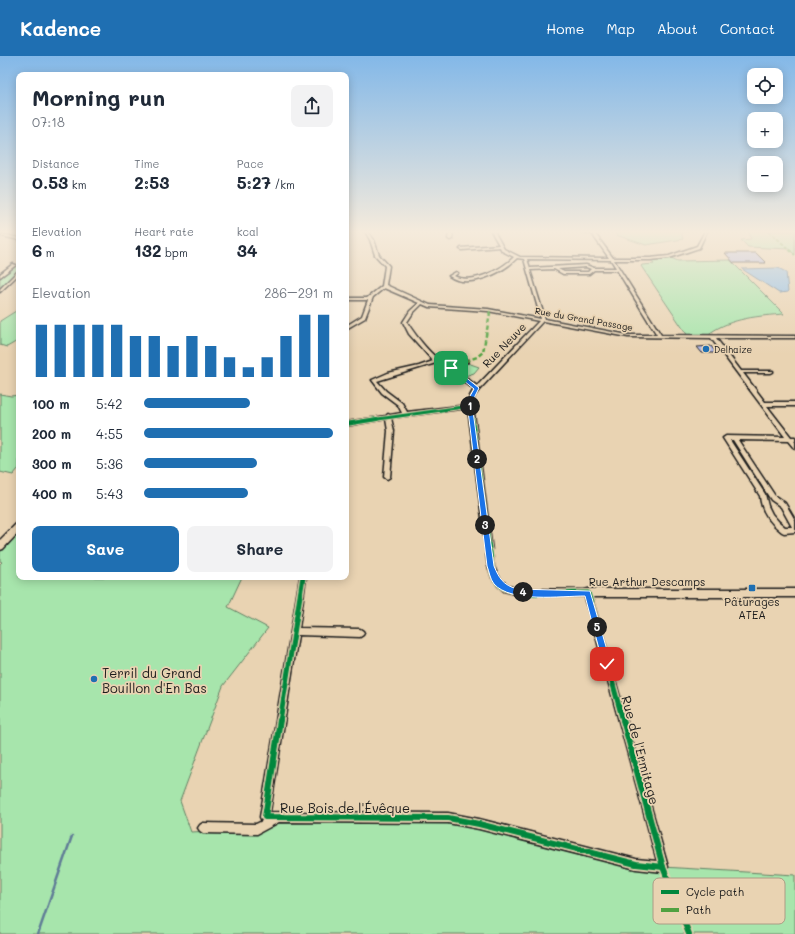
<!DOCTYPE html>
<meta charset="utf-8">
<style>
body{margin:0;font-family:Mali,sans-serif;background:#f2f2f3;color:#1f2937;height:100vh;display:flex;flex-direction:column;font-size:15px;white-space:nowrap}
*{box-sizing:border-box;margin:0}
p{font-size:13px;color:#747a83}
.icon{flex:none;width:22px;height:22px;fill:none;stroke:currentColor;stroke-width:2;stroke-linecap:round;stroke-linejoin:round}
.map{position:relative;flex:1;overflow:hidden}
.drawer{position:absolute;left:16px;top:16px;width:333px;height:508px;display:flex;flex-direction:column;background:#fff;border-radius:8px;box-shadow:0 2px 10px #0003}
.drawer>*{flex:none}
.fabs{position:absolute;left:747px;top:12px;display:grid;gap:8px}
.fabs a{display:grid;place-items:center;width:36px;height:36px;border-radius:8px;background:#fff;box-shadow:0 2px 10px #0003;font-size:20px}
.pin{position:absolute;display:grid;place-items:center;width:34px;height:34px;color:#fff;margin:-17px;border-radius:8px;box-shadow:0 2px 6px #0006}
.km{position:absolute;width:20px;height:20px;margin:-10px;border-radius:50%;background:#222;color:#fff;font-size:11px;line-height:20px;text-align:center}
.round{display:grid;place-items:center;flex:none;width:42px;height:42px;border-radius:8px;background:#f2f2f3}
.overview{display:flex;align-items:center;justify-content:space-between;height:68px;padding:0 16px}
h1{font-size:22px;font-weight:700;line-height:30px}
.figures{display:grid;grid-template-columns:repeat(3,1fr);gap:6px;height:68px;padding:4px 16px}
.figures div{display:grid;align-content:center}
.figures b{font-size:17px;font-weight:700}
.figures small{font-size:11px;font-weight:400}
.figures p{font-size:11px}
.chart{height:112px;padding:8px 16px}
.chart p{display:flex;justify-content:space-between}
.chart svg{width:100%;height:72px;margin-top:4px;stroke:#1f6fb2;stroke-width:6}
.primary-button{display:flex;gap:8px;margin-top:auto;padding:8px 16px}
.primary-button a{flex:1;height:46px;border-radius:8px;background:#1f6fb2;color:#fff;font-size:16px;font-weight:700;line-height:46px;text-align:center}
.primary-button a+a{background:#f2f2f3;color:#1f2937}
ul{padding:0 16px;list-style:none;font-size:13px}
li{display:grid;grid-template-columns:64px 48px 1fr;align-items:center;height:30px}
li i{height:10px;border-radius:5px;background:#1f6fb2}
header{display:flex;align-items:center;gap:24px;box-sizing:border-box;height:56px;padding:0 20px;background:#1f6fb2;color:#fff}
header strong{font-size:19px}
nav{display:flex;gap:22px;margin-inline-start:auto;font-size:14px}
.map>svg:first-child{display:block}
.green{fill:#a7e5ac;stroke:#628064}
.water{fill:#8dbde8;stroke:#607d96}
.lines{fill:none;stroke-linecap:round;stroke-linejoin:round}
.stream{stroke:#607d96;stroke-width:2.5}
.building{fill:#aeb7e8;stroke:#1c1c1c}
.street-casing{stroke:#1c1c1c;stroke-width:3}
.secondary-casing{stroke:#1c1c1c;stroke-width:3}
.street{fill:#e9d3b2;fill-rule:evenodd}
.secondary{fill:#e9d3b2;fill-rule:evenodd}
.quiet-far1{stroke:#4fa141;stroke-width:2;stroke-dasharray:3.5 2;stroke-linecap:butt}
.quiet{stroke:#4fa141;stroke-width:2.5;stroke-dasharray:4.5 2.5;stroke-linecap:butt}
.cycleway-far3-casing{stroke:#e9d3b2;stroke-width:5}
.cycleway-far2-casing{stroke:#e9d3b2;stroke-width:6}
.cycleway-far1-casing{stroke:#e9d3b2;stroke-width:8}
.cycleway-casing{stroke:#e9d3b2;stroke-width:9}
.cycleway-far3{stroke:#00873e;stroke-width:3}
.cycleway-far2{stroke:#00873e;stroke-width:4}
.cycleway-far1{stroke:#00873e;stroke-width:5}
.cycleway{stroke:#00873e;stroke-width:6}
.route{fill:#1a73e8;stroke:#fff}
.poi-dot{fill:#1f6fb2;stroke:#e9d3b2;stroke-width:1.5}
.labels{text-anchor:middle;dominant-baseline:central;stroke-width:3.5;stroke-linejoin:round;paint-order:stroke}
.far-street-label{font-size:9px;fill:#1c1c1c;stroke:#e9d3b2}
.far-poi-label{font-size:9px;fill:#1c1c1c;stroke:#e9d3b2;text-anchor:start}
.street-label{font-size:11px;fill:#1c1c1c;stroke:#e9d3b2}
.poi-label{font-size:11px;fill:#1c1c1c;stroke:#e9d3b2}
.near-poi-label{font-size:13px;fill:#1c1c1c;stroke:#e9d3b2;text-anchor:start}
.near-street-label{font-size:13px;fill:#1c1c1c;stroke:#e9d3b2}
.key{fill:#e9d3b2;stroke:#ac9c85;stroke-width:1}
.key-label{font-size:11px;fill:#1c1c1c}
</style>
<header>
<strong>Kadence</strong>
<nav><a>Home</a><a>Map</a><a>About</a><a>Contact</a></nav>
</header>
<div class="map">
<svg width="795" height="878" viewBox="0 0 795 878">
<rect width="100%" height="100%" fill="#e9d3b2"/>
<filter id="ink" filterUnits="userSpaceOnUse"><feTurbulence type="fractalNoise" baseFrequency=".025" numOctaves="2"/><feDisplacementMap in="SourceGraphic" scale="8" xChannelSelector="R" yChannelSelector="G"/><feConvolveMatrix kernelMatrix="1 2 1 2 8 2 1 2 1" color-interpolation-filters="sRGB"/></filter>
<g filter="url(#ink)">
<!-- green -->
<g class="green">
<path d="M615,175H693L681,176L683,183L646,189L616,179Z"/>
<path d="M749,175H795V199L789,193L748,191L741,184L751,183Z"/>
<path d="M669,201L678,205L730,204L784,258C759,260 731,262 710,277L712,280H688L641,210L642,209L654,208L650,203Z"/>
<path d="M14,209H19V215L0,232V220Z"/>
<path d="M19,253V284L7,291L0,289V265Z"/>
<path d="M465,306L479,311L474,317L462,321L458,318L461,317L453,311L451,312V310Z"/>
<path d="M0,338L11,340L19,339V412L13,419L0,416Z"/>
<path d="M19,470V521H242L228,551L268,572L223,630L180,745L191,776L257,773L278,760L448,762L663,811L795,819V878H0V508L2,506L0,505V490Z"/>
</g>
<!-- water -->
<path class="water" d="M778,212L786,216L788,236L779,237L742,213Z"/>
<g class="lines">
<!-- stream -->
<path class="stream" d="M38,878L72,780"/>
</g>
<!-- building -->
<g class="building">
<path d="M725,197H756L766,207H734Z"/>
<path d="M711,290L716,297H702L697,291Z"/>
</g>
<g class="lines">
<!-- street casing -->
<g class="street-casing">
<g id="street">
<path d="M365,175H368L374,184L379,199L389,210L386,229L430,249L488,253L541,263L524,203L517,202C503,217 468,234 449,220L456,216L458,217L454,220C472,229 501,214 514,201L502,195L500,191L462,194L460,193L461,192L499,189L491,175H494L504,193L520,201L609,202L592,178L579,175L591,176V175H593L613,202H650L669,200L697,190L705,175H707L699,192L669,202L650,204H614L661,279L795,280V282H716L741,315H773V316L771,317H743L765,346H795V350H767L791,381H795V385H794L795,386V392L793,391L788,385L738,384L775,440L785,447L795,464V476L784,477L782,476C770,467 761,455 760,440L723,382L726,380L785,381L711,282L628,281L543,265L479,334L474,340L473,350L494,510L497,518L502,525L509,530L517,533L588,534L590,535L668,811L666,814L663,816L636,813L479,773L448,767L279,766L257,778L203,777L200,775L198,772L200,769L203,767L256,768L262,765L260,761L300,521H306L299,572L360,573L363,575L364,577L363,579L360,581L298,579L270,756L448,757L479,763L636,803L657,805L585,540L517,539L511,537L504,535L497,529L492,522L488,510L468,352L391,362L394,375L390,421L387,423L384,421L388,375L386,363L346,370V366L386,360L388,358L390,359L402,357L398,349L382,337L372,324L388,317L419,310L433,305L409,278L403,266L410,255L419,247L384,232L373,241L365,262L346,273V270L362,260L368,244H346V242H367L382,230L385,210L375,199L370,184ZM527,203L611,204L616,212H594L586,209L530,212ZM586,211L591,213L588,216H564L558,213ZM554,213L563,218H589L594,214H617L657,279H628L545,263L530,214ZM422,248L429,251L488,255L539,265L477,330L450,310L468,306V304C461,304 452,308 446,307C434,305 413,276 407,266L413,257ZM436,307L444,310L474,333L470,340L468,349L407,356L402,347L386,335L377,325ZM730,384H733L771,444L781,451L792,471H785L779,466L772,458L768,450L765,438Z"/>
<path d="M449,175H453L452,183L450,184L448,183Z"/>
<path d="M2,178L19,182V184L2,180Z"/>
<path d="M13,208L16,209L0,221V218Z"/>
<path d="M18,215H19V218L0,236V233Z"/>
</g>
</g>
<!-- secondary casing -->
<g class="secondary-casing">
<g id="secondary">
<path d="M19,467V476L3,493L0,494V484L16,468Z"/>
<path d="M588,533H795V541H588L585,540L583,537L585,534Z"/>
</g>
</g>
<!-- street -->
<use href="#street" class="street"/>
<!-- secondary -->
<use href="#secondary" class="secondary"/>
<!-- quiet-far1 -->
<g class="quiet-far1">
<path d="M769,175L795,199"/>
<path d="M489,258L490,255"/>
</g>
<!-- quiet -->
<path class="quiet" d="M466,305L477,301L483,296L490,257"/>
<!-- cycleway-far3 casing -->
<g class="cycleway-far3-casing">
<path id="cycleway-far3" d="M371,364L470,350L472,364"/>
</g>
<!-- cycleway-far2 casing -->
<g class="cycleway-far2-casing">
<g id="cycleway-far2">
<path d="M472,363L490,497"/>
<path d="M346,368L377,363"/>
</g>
</g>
<!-- cycleway-far1 casing -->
<g class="cycleway-far1-casing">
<g id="cycleway-far1">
<path d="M490,496C491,507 491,523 502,530C517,541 568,537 588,537L623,665"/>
<path d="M280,665L303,521"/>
</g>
</g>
<!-- cycleway casing -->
<g class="cycleway-casing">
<g id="cycleway">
<path d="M280,664L265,761L448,762L479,768L636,808L663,811"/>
<path d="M623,664L663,811L689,878"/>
</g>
</g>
<!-- cycleway-far3 -->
<use href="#cycleway-far3" class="cycleway-far3"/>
<!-- cycleway-far2 -->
<use href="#cycleway-far2" class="cycleway-far2"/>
<!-- cycleway-far1 -->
<use href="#cycleway-far1" class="cycleway-far1"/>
<!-- cycleway -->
<use href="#cycleway" class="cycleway"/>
</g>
</g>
<!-- sky -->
<linearGradient id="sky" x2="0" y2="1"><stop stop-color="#83b8e8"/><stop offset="0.59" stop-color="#f5ebdc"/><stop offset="1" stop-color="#f5ebdc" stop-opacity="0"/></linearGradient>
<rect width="795" height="298" fill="url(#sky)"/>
<!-- route -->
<path class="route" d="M449,311H453L479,332L475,340L473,355L494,510C499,522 503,529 517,533L590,535L611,608L610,610H604L603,608L585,540C561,540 511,547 494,528C490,523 489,515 487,510L468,355L470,340L474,333L449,313Z"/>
<!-- markers -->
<g class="poi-dot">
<circle cx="706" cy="293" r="4"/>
<rect x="748" y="528" width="8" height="8" rx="2"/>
<circle cx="94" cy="623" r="4"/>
</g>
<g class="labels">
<!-- far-street labels -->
<g class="far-street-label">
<text transform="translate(584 263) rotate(10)">Rue du Grand Passage</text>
</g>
<!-- far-poi labels -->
<g class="far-poi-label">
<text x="714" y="293">Delhaize</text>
</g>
<!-- street labels -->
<g class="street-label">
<text transform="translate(504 289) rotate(-46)">Rue Neuve</text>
<text x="647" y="525">Rue Arthur Descamps</text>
</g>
<!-- poi labels -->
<g class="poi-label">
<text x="752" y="545">Pâturages<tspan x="752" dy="13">ATEA</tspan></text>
</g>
<!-- near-poi labels -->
<g class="near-poi-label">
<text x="102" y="616">Terril du Grand<tspan x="102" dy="15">Bouillon d'En Bas</tspan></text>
</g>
<!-- near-street labels -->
<g class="near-street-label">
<text transform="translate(641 694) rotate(75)">Rue de l'Ermitage</text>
<text x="345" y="751">Rue Bois de l'Évêque</text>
</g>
</g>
<!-- legend -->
<rect x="653" y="822" width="132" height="46" rx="6" class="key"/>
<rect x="661" y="834" width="18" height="4" fill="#00873e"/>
<rect x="661" y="852" width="18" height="4" fill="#4fa141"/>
<g class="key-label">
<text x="686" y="840">Cycle path</text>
<text x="686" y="858">Path</text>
</g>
</svg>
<div class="fabs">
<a><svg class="icon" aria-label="locate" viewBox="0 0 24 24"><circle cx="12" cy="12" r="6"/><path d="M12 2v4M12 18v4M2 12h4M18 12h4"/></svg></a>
<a>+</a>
<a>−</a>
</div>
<div class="pin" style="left:451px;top:312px;background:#1e9e55"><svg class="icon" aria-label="arrive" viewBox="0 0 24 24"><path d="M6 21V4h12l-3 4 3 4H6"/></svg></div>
<div class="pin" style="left:607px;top:608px;background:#d93025"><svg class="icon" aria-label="check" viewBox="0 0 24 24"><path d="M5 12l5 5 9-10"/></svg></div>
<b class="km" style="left:470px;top:350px">1</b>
<b class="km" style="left:477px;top:403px">2</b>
<b class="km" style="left:485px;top:469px">3</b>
<b class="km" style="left:523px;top:536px">4</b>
<b class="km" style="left:597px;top:571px">5</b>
<section class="drawer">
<div class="overview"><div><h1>Morning run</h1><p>07:18</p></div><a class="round"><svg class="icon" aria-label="share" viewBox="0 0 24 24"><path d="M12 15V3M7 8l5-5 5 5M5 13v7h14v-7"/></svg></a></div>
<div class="figures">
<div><p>Distance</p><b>0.53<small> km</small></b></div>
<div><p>Time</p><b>2:53</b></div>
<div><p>Pace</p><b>5:27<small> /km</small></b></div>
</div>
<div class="figures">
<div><p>Elevation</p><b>6<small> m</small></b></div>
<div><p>Heart rate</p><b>132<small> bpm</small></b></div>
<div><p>kcal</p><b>34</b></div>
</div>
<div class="chart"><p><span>Elevation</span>286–291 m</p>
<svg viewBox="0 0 160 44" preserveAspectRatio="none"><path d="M5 44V12M15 44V12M25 44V12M35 44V12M45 44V12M55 44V19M65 44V19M75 44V25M85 44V19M95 44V25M105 44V32M115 44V38M125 44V32M135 44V19M145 44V6M155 44V6"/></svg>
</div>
<ul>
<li><b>100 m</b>5:42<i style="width:56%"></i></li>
<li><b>200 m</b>4:55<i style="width:100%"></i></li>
<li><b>300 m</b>5:36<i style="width:60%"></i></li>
<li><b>400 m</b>5:43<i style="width:55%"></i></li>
</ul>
<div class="primary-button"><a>Save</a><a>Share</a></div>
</section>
</div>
